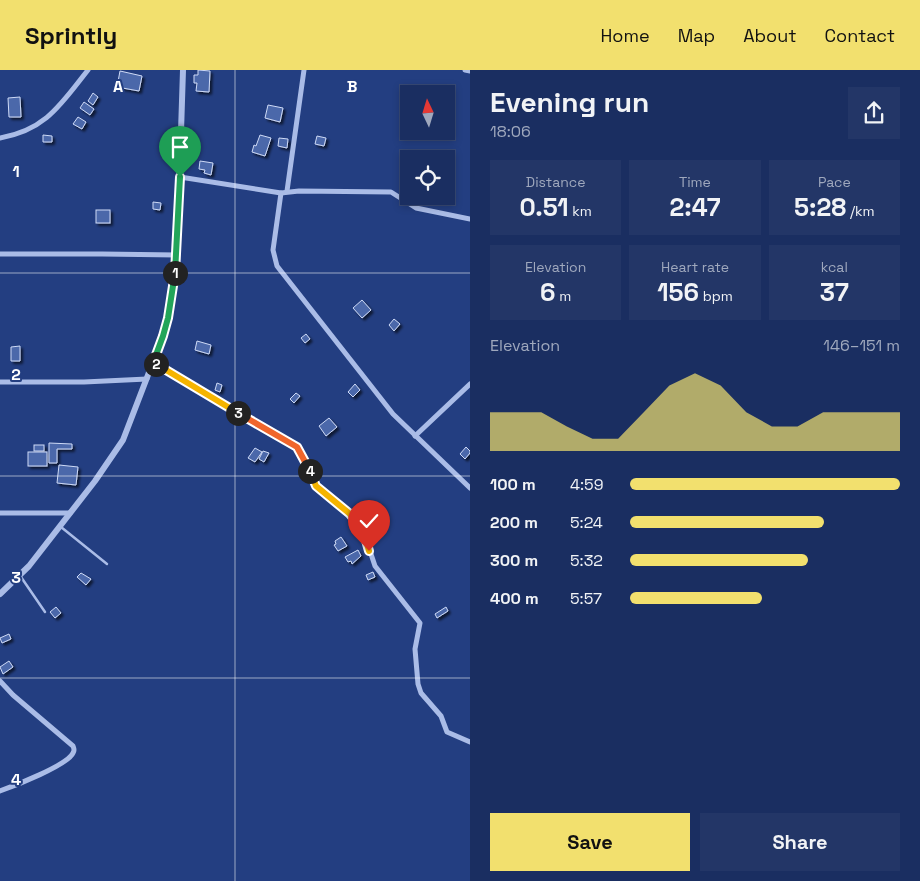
<!DOCTYPE html>
<meta charset="utf-8">
<style>
body{margin:0;font-family:"Space Grotesk",sans-serif;background:#233667;color:#f1f3f6;height:100vh;display:flex;flex-direction:column;font-size:19px;white-space:nowrap}
*{box-sizing:border-box;margin:0}
p{font-size:16px;color:#9fa8bd}
.icon{flex:none;width:28px;height:28px;fill:none;stroke:currentColor;stroke-width:2;stroke-linecap:round;stroke-linejoin:round}
.map{position:relative;flex:1;overflow:hidden}
.drawer{display:flex;flex-direction:column;background:#1a2e61;width:450px}
.drawer>*{flex:none}
.needle{width:32px;rotate:356deg}
.fabs{position:absolute;left:400px;top:15px;display:grid;gap:10px}
.fabs a{display:grid;place-items:center;width:55px;height:55px;border-radius:0px;background:#1a2e61;box-shadow:0 2px 8px #0003,0 0 0 1px #384a76;font-size:25px}
.pin{position:absolute;display:grid;place-items:center;width:42px;height:42px;color:#fff;margin:-51px -21px;border-radius:50% 50% 50% 0;rotate:-45deg;box-shadow:0 0 5px #0007}
.pin .icon{rotate:45deg}
.km{position:absolute;width:25px;height:25px;margin:-12px;border-radius:50%;background:#222;color:#fff;font-size:14px;line-height:25px;text-align:center}
.round{display:grid;place-items:center;flex:none;width:52px;height:52px;border-radius:0px;background:#233667}
.head{display:flex;align-items:center;justify-content:space-between;height:85px;padding:0 20px}
h1{font-size:28px;font-weight:700;line-height:38px}
.stats{display:grid;grid-template-columns:repeat(3,1fr);gap:8px;height:85px;padding:5px 20px}
.stats div{display:grid;align-content:center;border-radius:0px;background:#233667;text-align:center}
.stats b{font-size:25px;font-weight:700}
.stats small{font-size:14px;font-weight:400}
.stats p{font-size:14px}
.chart{height:140px;padding:10px 20px}
.chart p{display:flex;justify-content:space-between}
.chart svg{width:100%;height:90px;margin-top:5px;fill:#f2e06e;opacity:.7}
.primary-button{display:flex;gap:10px;margin-top:auto;padding:10px 20px}
.primary-button a{flex:1;height:58px;border-radius:0px;background:#f2e06e;color:#111;font-size:20px;font-weight:700;line-height:58px;text-align:center}
.primary-button a+a{background:#233667;color:#f1f3f6}
ul{padding:0 20px;list-style:none;font-size:16px}
li{display:grid;grid-template-columns:80px 60px 1fr;align-items:center;height:38px}
li i{height:12px;border-radius:6px;background:#f2e06e}
header{display:flex;align-items:center;gap:30px;box-sizing:border-box;height:70px;padding:0 25px;background:#f2e06e;color:#111}
header strong{font-size:24px}
nav{display:flex;gap:28px;margin-inline-start:auto;font-size:18px}
main{display:flex;flex:1;min-height:0}
.map>svg:first-child{display:block}
.building{fill:#4b67aa;stroke:#cedaf6;filter:url(#shadow)}
.lines{fill:none;stroke-linecap:round;stroke-linejoin:round}
.service{stroke:#aabce7;stroke-width:2.5}
.minor{stroke:#aabce7;stroke-width:5}
.tertiary{stroke:#aabce7;stroke-width:6}
.split-1-casing{stroke:#fff;stroke-width:10}
.split-2-casing{stroke:#fff;stroke-width:10}
.split-3-casing{stroke:#fff;stroke-width:10}
.split-4-casing{stroke:#fff;stroke-width:10}
.split-5-casing{stroke:#fff;stroke-width:10}
.split-1{stroke:#22a559;stroke-width:6}
.split-2{stroke:#22a559;stroke-width:6}
.split-3{stroke:#f5b400;stroke-width:6}
.split-4{stroke:#f0652b;stroke-width:6}
.split-5{stroke:#f5b400;stroke-width:6}
.grid{fill:none;stroke:#fff;stroke-width:1;stroke-opacity:0.55}
.grid-label{font-size:16px;text-anchor:middle;font-weight:bold;fill:#fff;stroke:#233e81;stroke-width:4;stroke-linejoin:round;paint-order:stroke}
</style>
<header>
<strong>Sprintly</strong>
<nav><a>Home</a><a>Map</a><a>About</a><a>Contact</a></nav>
</header>
<main>
<div class="map">
<svg width="470" height="811" viewBox="0 0 470 811">
<defs>
<filter id="shadow"><feDropShadow dx="2.5" dy="2.5" stdDeviation="1" flood-color="#0009"/></filter>
</defs>
<rect width="100%" height="100%" fill="#233e81"/>
<!-- building -->
<g class="building">
<path d="M198,0L210,1L209,22L196,21L197,13H194V5H198Z"/>
<path d="M120,1L142,6L139,21L117,17Z"/>
<path d="M93,23L98,27L93,35L88,31Z"/>
<path d="M20,27L21,47H9L8,28Z"/>
<path d="M84,32L94,39L90,45L80,38Z"/>
<path d="M268,35L283,38L280,52L265,48Z"/>
<path d="M78,47L86,52L82,59L73,54Z"/>
<path d="M43,65L52,66V72H43Z"/>
<path d="M260,65L271,68L265,86L252,82L254,75L256,76Z"/>
<path d="M317,66L326,68L324,76L315,74Z"/>
<path d="M279,68L288,69L287,78L278,76Z"/>
<path d="M200,91L213,93L211,105L204,103L205,100L199,99Z"/>
<path d="M153,132L161,133L160,140L153,139Z"/>
<rect x="96" y="140" width="14" height="13"/>
<path d="M362,230L371,240L362,248L353,238Z"/>
<path d="M394,249L400,254L394,261L389,255Z"/>
<path d="M306,264L310,269L305,273L301,268Z"/>
<path d="M197,271L211,275L209,284L195,280Z"/>
<path d="M20,276V291H11V277Z"/>
<path d="M217,313L222,315L220,322L215,320Z"/>
<path d="M355,314L360,320L353,327L348,322Z"/>
<path d="M296,323L300,326L294,333L290,329Z"/>
<path d="M329,348L337,357L326,366L319,356Z"/>
<path d="M49,373L72,374V379H57V393H49Z"/>
<rect x="34" y="375" width="10" height="6"/>
<path d="M466,377L470,381V383L465,389L460,384Z"/>
<path d="M255,378L262,382L255,392L248,388Z"/>
<path d="M263,381L269,383L264,392L259,389Z"/>
<rect x="28" y="382" width="19" height="14"/>
<path d="M59,395L78,397L76,415L57,413Z"/>
<path d="M341,467L347,476L338,481L334,475L336,474L335,471Z"/>
<path d="M358,480L361,486L352,494L351,491L348,492L345,487Z"/>
<path d="M373,502L375,507L368,510L366,505Z"/>
<path d="M81,503L91,509L86,515L77,507Z"/>
<path d="M56,537L61,543L55,548L50,542Z"/>
<path d="M446,537L448,541L437,548L435,544Z"/>
<path d="M9,564L11,569L2,573L0,568Z"/>
<path d="M9,591L13,597L3,604L0,597Z"/>
</g>
<g class="lines">
<!-- service -->
<g class="service">
<path d="M61,457L107,494"/>
<path d="M21,507L45,542"/>
</g>
<!-- minor -->
<g class="minor">
<path d="M465,0L470,1"/>
<path d="M0,68C46,60 61,34 88,0"/>
<path d="M180,107L281,123L299,121L391,122L416,138L470,149"/>
<path d="M287,121L304,0"/>
<path d="M281,123L273,180L277,196L393,344L470,418"/>
<path d="M0,184H102L177,185"/>
<path d="M153,293L297,377L316,415L350,445L363,460L375,496L420,553L415,579L418,614L421,623L441,646L447,662L470,672"/>
<path d="M0,312H84L147,309"/>
<path d="M415,366L470,314"/>
<path d="M0,443H70"/>
<path d="M0,611L13,625L73,676C74,679 75,680 73,683C68,695 14,716 0,721"/>
</g>
<!-- tertiary -->
<path class="tertiary" d="M0,524L29,496L95,411L123,370L163,266L171,230L177,185L183,0"/>
</g>
<g class="lines">
<!-- split-1 casing -->
<g class="split-1-casing">
<path id="split-1" d="M175,203L180,107"/>
</g>
<!-- split-2 casing -->
<g class="split-2-casing">
<path id="split-2" d="M156,294L153,293L163,266L168,248L175,203"/>
</g>
<!-- split-3 casing -->
<g class="split-3-casing">
<path id="split-3" d="M156,294L238,343"/>
</g>
<!-- split-4 casing -->
<g class="split-4-casing">
<path id="split-4" d="M238,343L297,377L310,401"/>
</g>
<!-- split-5 casing -->
<g class="split-5-casing">
<path id="split-5" d="M310,401L316,416L350,444L363,460L369,481"/>
</g>
<!-- split-1 -->
<use href="#split-1" class="split-1"/>
<!-- split-2 -->
<use href="#split-2" class="split-2"/>
<!-- split-3 -->
<use href="#split-3" class="split-3"/>
<!-- split-4 -->
<use href="#split-4" class="split-4"/>
<!-- split-5 -->
<use href="#split-5" class="split-5"/>
</g>
<!-- grid -->
<path class="grid" d="M235,0V811M0,203H470M0,406H470M0,608H470"/>
<g class="grid-label">
<text x="118" y="22">A</text>
<text x="352" y="22">B</text>
<text x="16" y="107">1</text>
<text x="16" y="310">2</text>
<text x="16" y="513">3</text>
<text x="16" y="715">4</text>
</g>
</svg>
<div class="fabs">
<a><svg class="needle" viewBox="-14 -14 28 28"><path d="M0-13l5 13h-10z" fill="#e53935"/><path d="M0 13l5-13h-10z" fill="#9fa8bd"/></svg></a>
<a><svg class="icon" aria-label="locate" viewBox="0 0 24 24"><circle cx="12" cy="12" r="6"/><path d="M12 2v4M12 18v4M2 12h4M18 12h4"/></svg></a>
</div>
<div class="pin" style="left:180px;top:107px;background:#1e9e55"><svg class="icon" aria-label="arrive" viewBox="0 0 24 24"><path d="M6 21V4h12l-3 4 3 4H6"/></svg></div>
<div class="pin" style="left:369px;top:481px;background:#d93025"><svg class="icon" aria-label="check" viewBox="0 0 24 24"><path d="M5 12l5 5 9-10"/></svg></div>
<b class="km" style="left:175px;top:203px">1</b>
<b class="km" style="left:156px;top:294px">2</b>
<b class="km" style="left:238px;top:343px">3</b>
<b class="km" style="left:310px;top:401px">4</b>
</div>
<section class="drawer">
<div class="head"><div><h1>Evening run</h1><p>18:06</p></div><a class="round"><svg class="icon" aria-label="share" viewBox="0 0 24 24"><path d="M12 15V3M7 8l5-5 5 5M5 13v7h14v-7"/></svg></a></div>
<div class="stats">
<div><p>Distance</p><b>0.51<small> km</small></b></div>
<div><p>Time</p><b>2:47</b></div>
<div><p>Pace</p><b>5:28<small> /km</small></b></div>
</div>
<div class="stats">
<div><p>Elevation</p><b>6<small> m</small></b></div>
<div><p>Heart rate</p><b>156<small> bpm</small></b></div>
<div><p>kcal</p><b>37</b></div>
</div>
<div class="chart"><p><span>Elevation</span>146–151 m</p>
<svg viewBox="0 0 160 44" preserveAspectRatio="none"><path d="M0 44V25L10 25L20 25L30 32L40 38L50 38L60 25L70 12L80 6L90 12L100 25L110 32L120 32L130 25L140 25L150 25L160 25V44z"/></svg>
</div>
<ul>
<li><b>100 m</b>4:59<i style="width:100%"></i></li>
<li><b>200 m</b>5:24<i style="width:72%"></i></li>
<li><b>300 m</b>5:32<i style="width:66%"></i></li>
<li><b>400 m</b>5:57<i style="width:49%"></i></li>
</ul>
<div class="primary-button"><a>Save</a><a>Share</a></div>
</section>
</main>
